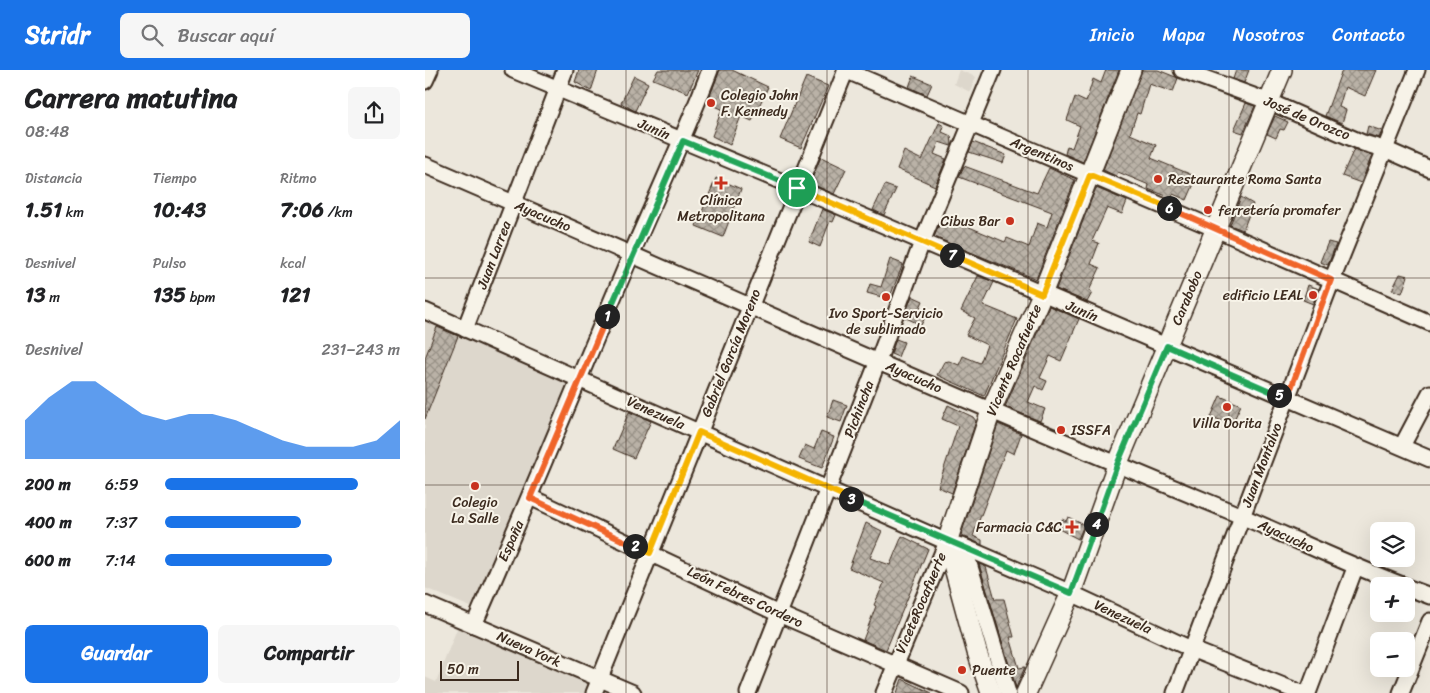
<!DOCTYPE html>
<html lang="es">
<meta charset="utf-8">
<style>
body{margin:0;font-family:Sriracha,sans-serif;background:#f6f6f6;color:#202124;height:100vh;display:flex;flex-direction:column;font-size:19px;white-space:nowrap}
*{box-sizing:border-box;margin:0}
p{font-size:16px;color:#757577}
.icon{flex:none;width:28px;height:28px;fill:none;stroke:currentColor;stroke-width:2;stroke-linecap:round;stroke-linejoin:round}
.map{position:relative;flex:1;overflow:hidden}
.drawer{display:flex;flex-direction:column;background:#fff;width:425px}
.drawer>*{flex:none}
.tools{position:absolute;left:945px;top:452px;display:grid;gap:10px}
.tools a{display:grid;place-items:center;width:45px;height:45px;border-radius:8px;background:#fff;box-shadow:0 5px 20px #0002;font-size:25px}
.scale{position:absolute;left:15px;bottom:12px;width:79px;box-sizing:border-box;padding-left:5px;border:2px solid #3b2a1e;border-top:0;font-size:14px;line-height:18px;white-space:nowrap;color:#3b2a1e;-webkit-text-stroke:4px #f7f3e8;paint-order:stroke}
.pin{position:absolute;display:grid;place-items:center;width:42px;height:42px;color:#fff;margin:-21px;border:2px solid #fff;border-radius:50%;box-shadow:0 1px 5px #0007}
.km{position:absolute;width:25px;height:25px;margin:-12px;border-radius:50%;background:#222;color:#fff;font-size:14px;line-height:25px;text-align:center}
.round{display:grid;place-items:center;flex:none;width:52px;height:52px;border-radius:8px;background:#f6f6f6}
.headline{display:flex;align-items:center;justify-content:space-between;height:85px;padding:0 25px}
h1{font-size:28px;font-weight:800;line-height:38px}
.metrics{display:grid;grid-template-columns:repeat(3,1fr);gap:8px;height:85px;padding:5px 25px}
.metrics div{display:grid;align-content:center}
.metrics b{font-size:21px;font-weight:800}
.metrics small{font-size:14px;font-weight:400}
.metrics p{font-size:14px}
.chart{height:140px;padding:10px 25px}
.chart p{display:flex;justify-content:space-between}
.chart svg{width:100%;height:90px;margin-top:5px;fill:#1a73e8;opacity:.7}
.button{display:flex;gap:10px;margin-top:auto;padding:10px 25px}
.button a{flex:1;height:58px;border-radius:8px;background:#1a73e8;color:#fff;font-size:20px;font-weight:800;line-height:58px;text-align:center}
.button a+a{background:#f6f6f6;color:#202124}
ul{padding:0 25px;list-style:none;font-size:16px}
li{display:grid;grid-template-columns:80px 60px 1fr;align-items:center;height:38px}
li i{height:12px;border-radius:6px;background:#1a73e8}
header{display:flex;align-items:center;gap:30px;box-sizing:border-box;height:70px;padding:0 25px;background:#1a73e8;color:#fff}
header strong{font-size:24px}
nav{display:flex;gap:28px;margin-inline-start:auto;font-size:18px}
.search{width:350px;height:45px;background:#f6f6f6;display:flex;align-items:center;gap:12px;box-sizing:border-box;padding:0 18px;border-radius:8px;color:#757577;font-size:19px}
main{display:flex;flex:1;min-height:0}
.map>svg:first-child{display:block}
.built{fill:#ddd7cc}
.building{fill:url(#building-cross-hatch);stroke:#3b2a1e}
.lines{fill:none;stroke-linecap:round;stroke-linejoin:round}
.minor-casing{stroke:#3b2a1e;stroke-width:19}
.major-casing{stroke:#3b2a1e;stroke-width:22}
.minor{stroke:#f7f3e8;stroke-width:15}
.major{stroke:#f7f3e8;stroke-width:19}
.split-1-casing{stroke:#fff;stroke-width:10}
.split-2-casing{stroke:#fff;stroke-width:10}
.split-3-casing{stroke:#fff;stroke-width:10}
.split-4-casing{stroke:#fff;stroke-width:10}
.split-5-casing{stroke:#fff;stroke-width:10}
.split-6-casing{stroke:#fff;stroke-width:10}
.split-7-casing{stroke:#fff;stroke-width:10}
.split-8-casing{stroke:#fff;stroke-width:10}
.split-1{stroke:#22a559;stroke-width:6}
.split-2{stroke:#f0652b;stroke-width:6}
.split-3{stroke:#f5b400;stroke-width:6}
.split-4{stroke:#22a559;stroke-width:6}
.split-5{stroke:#22a559;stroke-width:6}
.split-6{stroke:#f0652b;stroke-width:6}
.split-7{stroke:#f5b400;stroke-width:6}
.split-8{stroke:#f5b400;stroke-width:6}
.grid{fill:none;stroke:#3b2a1e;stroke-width:1;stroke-opacity:0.55}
.poi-dot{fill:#c8321e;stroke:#f7f3e8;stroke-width:2}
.labels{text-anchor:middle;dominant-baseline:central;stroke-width:4;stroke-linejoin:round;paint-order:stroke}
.poi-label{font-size:14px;fill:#3b2a1e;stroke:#f7f3e8;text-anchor:start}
.street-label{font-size:14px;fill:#3b2a1e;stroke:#f7f3e8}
</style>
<header>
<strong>Stridr</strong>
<div class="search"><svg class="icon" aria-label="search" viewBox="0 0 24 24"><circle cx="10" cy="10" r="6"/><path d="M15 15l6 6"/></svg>Buscar aquí</div>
<nav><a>Inicio</a><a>Mapa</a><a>Nosotros</a><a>Contacto</a></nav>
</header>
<main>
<section class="drawer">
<div class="headline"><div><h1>Carrera matutina</h1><p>08:48</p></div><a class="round"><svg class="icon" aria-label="share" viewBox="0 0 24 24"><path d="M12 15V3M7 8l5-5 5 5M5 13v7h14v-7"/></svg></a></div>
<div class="metrics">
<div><p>Distancia</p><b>1.51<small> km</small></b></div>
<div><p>Tiempo</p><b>10:43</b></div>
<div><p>Ritmo</p><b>7:06<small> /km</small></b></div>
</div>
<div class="metrics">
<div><p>Desnivel</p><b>13<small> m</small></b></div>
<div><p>Pulso</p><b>135<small> bpm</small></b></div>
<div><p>kcal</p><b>121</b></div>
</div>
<div class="chart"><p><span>Desnivel</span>231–243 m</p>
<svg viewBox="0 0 160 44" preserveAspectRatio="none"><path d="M0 44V25L10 14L20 6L30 6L40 14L50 22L60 25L70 22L80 22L90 25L100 30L110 35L120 38L130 38L140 38L150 35L160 25V44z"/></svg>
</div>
<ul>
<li><b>200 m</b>6:59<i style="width:82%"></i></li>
<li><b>400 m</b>7:37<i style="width:58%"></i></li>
<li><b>600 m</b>7:14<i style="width:71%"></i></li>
</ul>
<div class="button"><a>Guardar</a><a>Compartir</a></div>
</section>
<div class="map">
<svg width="1005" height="623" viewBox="0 0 1005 623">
<defs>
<pattern id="building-cross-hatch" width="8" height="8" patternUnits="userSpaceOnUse" patternTransform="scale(1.25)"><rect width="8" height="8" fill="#bab2a7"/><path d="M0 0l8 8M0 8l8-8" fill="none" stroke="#989187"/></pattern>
</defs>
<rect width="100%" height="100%" fill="#ece7dc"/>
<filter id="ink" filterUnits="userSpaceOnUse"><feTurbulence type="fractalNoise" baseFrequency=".02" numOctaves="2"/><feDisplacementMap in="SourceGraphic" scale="10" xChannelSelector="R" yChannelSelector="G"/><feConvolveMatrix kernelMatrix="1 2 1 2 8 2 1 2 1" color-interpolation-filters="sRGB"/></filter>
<g filter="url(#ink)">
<!-- built -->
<g class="built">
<path d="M534,0L551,7L545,22L529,14Z"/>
<path d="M0,252L145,313L48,538L0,518Z"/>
<path d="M33,556L167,612L162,623H0V607L11,612Z"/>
</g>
<!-- building -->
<g class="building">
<path d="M154,0H173L166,21L150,12Z"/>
<path d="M233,0H273L263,23L228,9Z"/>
<path d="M295,0H307L343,17L327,51L316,46L305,75L287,66L297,39L282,33Z"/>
<path d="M681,0H694L658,92L640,84L642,76L647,78L655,56L642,50L650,27L661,32L668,9L676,13Z"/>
<path d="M717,0H733L753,8L748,22L724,14L715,44L712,43L705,64L731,75L726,88L772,107L762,130L748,124L747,128L723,119L724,115L693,102L691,106L678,100Z"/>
<path d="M811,0H824L819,13L808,9Z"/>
<path d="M917,0H951L940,26L920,17L914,37L921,40L917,53L900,46Z"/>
<path d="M209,6L223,13L210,41L196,33Z"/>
<path d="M488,6L507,14L502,25L484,17Z"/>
<path d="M381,7L403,16L376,78L355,69Z"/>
<path d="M821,33L830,36L818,63L809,60Z"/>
<path d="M850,46L863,52L859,60L855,59L851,68L842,64Z"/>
<path d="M514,53L519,56L517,62L526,66L527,74L526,76L514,72L509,84L521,89L510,116L472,99L479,81L497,90Z"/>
<path d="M943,56L957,61L954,68L941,64Z"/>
<path d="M548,72L581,85L578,93L544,82Z"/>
<path d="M929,79L947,85L936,113L917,106Z"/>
<path d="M396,87L421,99L409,124L385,113Z"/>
<path d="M539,96L612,123L624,98L650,110L611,209L509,167L518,146L580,172L582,168L604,177L612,153L622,157L627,142L534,107Z"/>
<path d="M291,108L316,119L298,167L271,156Z"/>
<path d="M460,115L471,119L459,145L448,140Z"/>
<path d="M671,118L702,131L697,144L682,138L667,171L674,173L666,194L675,198L664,221L667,223L662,232L631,219Z"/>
<path d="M816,127L828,134L818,160L805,155Z"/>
<path d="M397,139L411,145L408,152L405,151L395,177L384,172Z"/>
<path d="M903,172L911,174L903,195L895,192Z"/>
<path d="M465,189L478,194L464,229L442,223L445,214L456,217Z"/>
<path d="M975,204L983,206L977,223L967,220Z"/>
<path d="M553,206L569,212L558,235L592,249L559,326L512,305L519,292L524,291L534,295L538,286L555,293L562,275L541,265L550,248L536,241Z"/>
<path d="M883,215L894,219L888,234L878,230Z"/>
<path d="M487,226L498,231L493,242L501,246L496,255L479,247Z"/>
<path d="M624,236L654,249L636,291L625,286L615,308L622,311L618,320L610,316L603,332L620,339L615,351L580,337Z"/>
<path d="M12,257L33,266L0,349V288Z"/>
<path d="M471,269L479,272L473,287L466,284Z"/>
<path d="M795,326L816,335L807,354L786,347Z"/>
<path d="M408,330L422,335L416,352L402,347Z"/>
<path d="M523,335L548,347L551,351L527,423L513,417L533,356L517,349Z"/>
<path d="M204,342L226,351L209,388L188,379Z"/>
<path d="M573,354L596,364L589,384L581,380L548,466L557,470V475L536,465Z"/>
<path d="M396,362L409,367L397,398L374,389L380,375L389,379Z"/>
<path d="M643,447L659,455L653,469L632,458L637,449L641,451Z"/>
<path d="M441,453L457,461L445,488L465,495L477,466L503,479L461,580L438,570L451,536L449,535L459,513L424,498Z"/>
<path d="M554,494L561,497L570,529H579L589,567H585L594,598L600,597L591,618Z"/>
<path d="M477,609L507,623H472Z"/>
</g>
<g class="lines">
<!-- minor casing -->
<g class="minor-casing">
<g id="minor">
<path d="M88,0L372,118L1005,389"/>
<path d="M420,0L791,159L1005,253"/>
<path d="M757,0L845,32L938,73L962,80L1005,99"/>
<path d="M0,11L5,0"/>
<path d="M0,95C261,207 520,324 783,432C849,459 913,491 980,516"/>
<path d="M0,241L522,472L539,477L646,523L766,579L876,623"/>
<path d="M40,259L140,0"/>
<path d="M977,376L1005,323"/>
<path d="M105,427L354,544L536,623"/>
<path d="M539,477L583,623"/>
<path d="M981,517L1005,526"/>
<path d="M0,534L208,623"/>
<path d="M49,555C103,432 154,308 206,185C233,123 261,63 285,0"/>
<path d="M169,623L421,0"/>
<path d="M323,623L453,291L497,172L568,0"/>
<path d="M459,623L522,472"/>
<path d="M750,623L907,210L992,0"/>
<path d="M883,623L930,498"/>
<path d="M976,623L1005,551"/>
</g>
</g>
<!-- major casing -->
<g class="major-casing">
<g id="major">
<path d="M566,623L552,582L522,472L566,341L617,224L706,0"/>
<path d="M601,623L646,523L692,395L857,0"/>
</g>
</g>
<!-- minor -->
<use href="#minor" class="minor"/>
<!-- major -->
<use href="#major" class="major"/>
</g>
</g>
<g class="lines" filter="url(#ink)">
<!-- split-1 casing -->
<g class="split-1-casing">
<path id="split-1" d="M182,246L258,71L372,118"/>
</g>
<!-- split-2 casing -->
<g class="split-2-casing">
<path id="split-2" d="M182,246L105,428L210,476"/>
</g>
<!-- split-3 casing -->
<g class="split-3-casing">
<path id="split-3" d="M210,476L225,483L274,362L426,429"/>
</g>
<!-- split-4 casing -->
<g class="split-4-casing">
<path id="split-4" d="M426,429L646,523L671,454"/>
</g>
<!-- split-5 casing -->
<g class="split-5-casing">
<path id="split-5" d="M671,454L692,395L742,276L854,325"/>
</g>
<!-- split-6 casing -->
<g class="split-6-casing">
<path id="split-6" d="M744,138L906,210L862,329L854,325"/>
</g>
<!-- split-7 casing -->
<g class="split-7-casing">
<path id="split-7" d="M527,185L617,224L665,105L744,138"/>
</g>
<!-- split-8 casing -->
<g class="split-8-casing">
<path id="split-8" d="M372,118L527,185"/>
</g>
<!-- split-1 -->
<use href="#split-1" class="split-1"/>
<!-- split-2 -->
<use href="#split-2" class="split-2"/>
<!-- split-3 -->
<use href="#split-3" class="split-3"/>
<!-- split-4 -->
<use href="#split-4" class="split-4"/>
<!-- split-5 -->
<use href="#split-5" class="split-5"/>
<!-- split-6 -->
<use href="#split-6" class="split-6"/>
<!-- split-7 -->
<use href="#split-7" class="split-7"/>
<!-- split-8 -->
<use href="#split-8" class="split-8"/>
</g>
<!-- grid -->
<path class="grid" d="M201,0V623M402,0V623M603,0V623M804,0V623M0,208H1005M0,415H1005"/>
<!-- markers -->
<g class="poi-dot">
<circle cx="286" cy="33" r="5"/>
<circle cx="733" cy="109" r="5"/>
<path d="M293.5 105.5h5v5h5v5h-5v5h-5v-5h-5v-5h5z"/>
<circle cx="783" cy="140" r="5"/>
<circle cx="585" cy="151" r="5"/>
<circle cx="888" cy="225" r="5"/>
<circle cx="461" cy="227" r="5"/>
<circle cx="802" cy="337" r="5"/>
<circle cx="636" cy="360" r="5"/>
<circle cx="50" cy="416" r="5"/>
<path d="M644.5 449.5h5v5h5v5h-5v5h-5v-5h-5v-5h5z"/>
<circle cx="537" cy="600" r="5"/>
</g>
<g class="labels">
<!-- poi labels -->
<g class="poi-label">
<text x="296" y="25">Colegio John<tspan x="296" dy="16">F. Kennedy</tspan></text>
<text x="743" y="109">Restaurante Roma Santa</text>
<text x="296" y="130" text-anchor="middle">Clínica<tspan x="296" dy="16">Metropolitana</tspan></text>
<text x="793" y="140">ferretería promafer</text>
<text x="575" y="151" text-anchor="end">Cibus Bar</text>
<text x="878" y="225" text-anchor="end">edificio LEAL</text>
<text x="461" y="243" text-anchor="middle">Ivo Sport-Servicio<tspan x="461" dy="16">de sublimado</tspan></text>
<text x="802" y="353" text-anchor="middle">Villa Dorita</text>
<text x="646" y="360">ISSFA</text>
<text x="50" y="432" text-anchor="middle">Colegio<tspan x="50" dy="16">La Salle</tspan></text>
<text x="637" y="457" text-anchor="end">Farmacia C&amp;C</text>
<text x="547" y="600">Puente</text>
</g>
<!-- street labels -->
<g class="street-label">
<text transform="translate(882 48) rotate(23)">José de Orozco</text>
<text transform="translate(229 59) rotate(23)">Junín</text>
<text transform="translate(617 84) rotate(23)">Argentinos</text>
<text transform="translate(118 146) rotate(23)">Ayacucho</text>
<text transform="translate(69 185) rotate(-69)">Juan Larrea</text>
<text transform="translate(762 228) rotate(-67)">Carabobo</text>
<text transform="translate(657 241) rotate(23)">Junín</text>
<text transform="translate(306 283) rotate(-68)">Gabriel García Moreno</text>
<text transform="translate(589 290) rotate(-67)">Vicente Rocafuerte</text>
<text transform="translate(489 307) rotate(24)">Ayacucho</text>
<text transform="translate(434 339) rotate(-69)">Pichincha</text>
<text transform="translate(231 343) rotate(24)">Venezuela</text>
<text transform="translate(837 395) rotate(-69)">Juan Montalvo</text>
<text transform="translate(861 466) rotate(25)">Ayacucho</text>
<text transform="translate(86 471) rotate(-66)">España</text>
<text transform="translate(320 527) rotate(25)">León Febres Cordero</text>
<text transform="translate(496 533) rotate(-67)">ViceteRocafuerte</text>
<text transform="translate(698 547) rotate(25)">Venezuela</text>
<text transform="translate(104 579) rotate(24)">Nueva York</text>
</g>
</g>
</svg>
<div class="tools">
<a><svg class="icon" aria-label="layers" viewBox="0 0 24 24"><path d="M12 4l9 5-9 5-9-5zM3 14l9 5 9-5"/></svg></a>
<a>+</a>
<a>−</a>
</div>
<div class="scale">50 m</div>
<div class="pin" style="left:372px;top:118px;background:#1e9e55"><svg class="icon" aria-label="arrive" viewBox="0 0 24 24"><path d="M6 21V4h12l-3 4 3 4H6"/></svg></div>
<b class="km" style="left:182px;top:246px">1</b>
<b class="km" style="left:210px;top:476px">2</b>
<b class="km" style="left:426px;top:429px">3</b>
<b class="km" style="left:671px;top:454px">4</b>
<b class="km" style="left:854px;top:325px">5</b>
<b class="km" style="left:744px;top:138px">6</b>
<b class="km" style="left:527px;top:185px">7</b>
</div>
</main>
